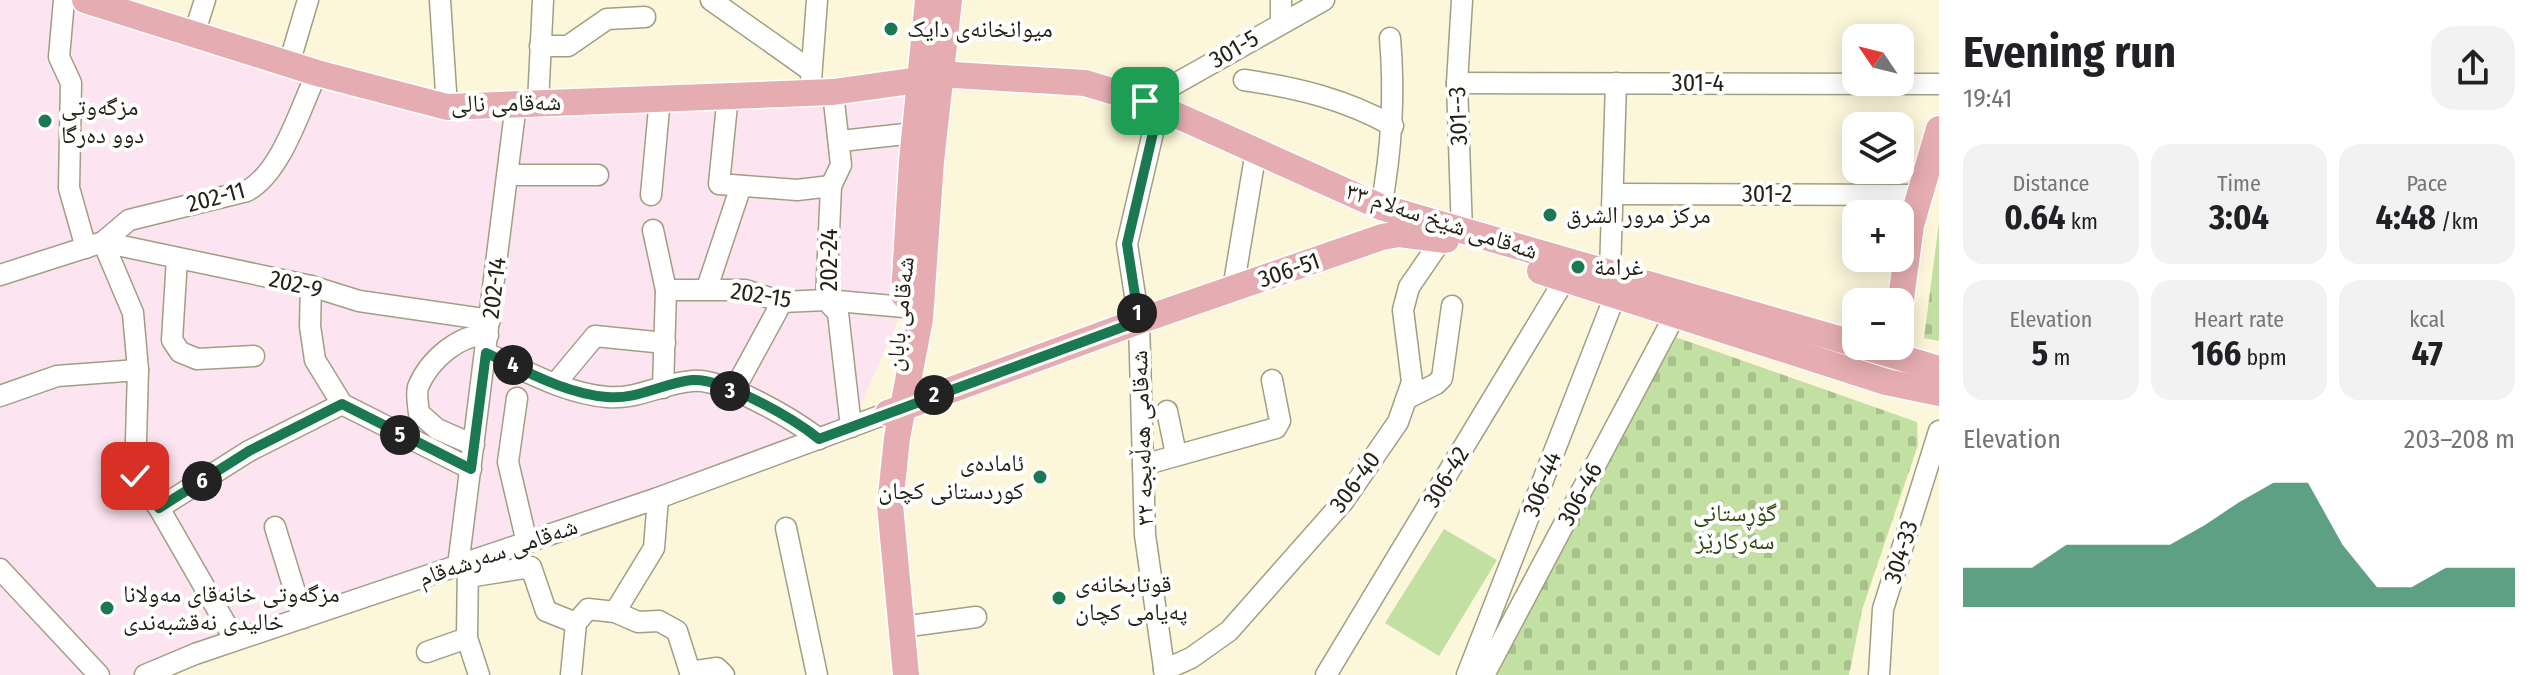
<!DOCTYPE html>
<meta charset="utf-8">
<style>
body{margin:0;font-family:"Fira Sans Condensed","Noto Naskh Arabic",sans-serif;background:#f2f2f2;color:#202124;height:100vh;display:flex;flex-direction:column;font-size:30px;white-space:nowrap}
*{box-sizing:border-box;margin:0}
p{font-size:26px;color:#757577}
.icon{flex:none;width:44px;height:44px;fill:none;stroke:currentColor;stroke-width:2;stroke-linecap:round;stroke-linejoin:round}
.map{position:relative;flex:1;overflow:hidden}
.panel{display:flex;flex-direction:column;background:#fff;width:600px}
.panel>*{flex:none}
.needle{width:52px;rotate:305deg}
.fabs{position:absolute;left:1842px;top:24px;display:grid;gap:16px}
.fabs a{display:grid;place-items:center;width:72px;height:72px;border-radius:16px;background:#fff;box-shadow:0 4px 20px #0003;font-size:40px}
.pin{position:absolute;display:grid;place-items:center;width:68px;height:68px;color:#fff;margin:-34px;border-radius:16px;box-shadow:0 4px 12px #0006}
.km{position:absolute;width:40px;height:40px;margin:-20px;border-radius:50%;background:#222;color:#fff;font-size:22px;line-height:40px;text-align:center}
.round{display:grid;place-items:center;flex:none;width:84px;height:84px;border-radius:24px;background:#f2f2f2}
.headline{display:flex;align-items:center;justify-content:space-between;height:136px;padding:0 24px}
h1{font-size:44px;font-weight:700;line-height:60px}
.figures{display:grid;grid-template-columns:repeat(3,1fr);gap:12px;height:136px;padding:8px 24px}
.figures div{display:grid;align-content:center;border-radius:20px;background:#f2f2f2;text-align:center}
.figures b{font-size:34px;font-weight:700}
.figures small{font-size:22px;font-weight:400}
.figures p{font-size:22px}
.chart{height:224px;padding:16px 24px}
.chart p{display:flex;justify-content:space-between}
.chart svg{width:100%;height:144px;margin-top:8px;fill:#1a7950;opacity:.7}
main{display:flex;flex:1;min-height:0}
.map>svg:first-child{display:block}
.commercial{fill:#fce4f1}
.cemetery{fill:url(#cemetery-stones)}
.pitch{fill:#c3e0a3}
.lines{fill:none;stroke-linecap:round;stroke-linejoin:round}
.minor-casing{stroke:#a39e83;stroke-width:23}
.major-casing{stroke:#fff;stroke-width:29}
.minor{stroke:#fff;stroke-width:20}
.major{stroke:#e5adb1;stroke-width:26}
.route-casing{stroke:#fff;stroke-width:16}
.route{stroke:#1a7950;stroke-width:10}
.poi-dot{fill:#1a7950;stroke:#fff;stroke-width:3}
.labels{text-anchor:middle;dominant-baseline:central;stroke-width:8;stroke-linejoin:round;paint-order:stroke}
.poi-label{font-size:24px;fill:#252318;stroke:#fff;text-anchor:start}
.street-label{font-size:24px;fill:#252318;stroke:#fff}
.park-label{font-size:24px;fill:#31470f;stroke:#fff}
</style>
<main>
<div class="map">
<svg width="1939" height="675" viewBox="0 0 1939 675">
<defs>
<pattern id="cemetery-stones" width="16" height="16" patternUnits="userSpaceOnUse" patternTransform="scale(2)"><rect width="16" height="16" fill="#c3e0a3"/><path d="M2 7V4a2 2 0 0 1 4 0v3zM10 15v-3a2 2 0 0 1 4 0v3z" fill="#a7c08c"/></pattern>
</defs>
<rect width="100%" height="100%" fill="#fcf7da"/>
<!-- commercial -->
<path class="commercial" d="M0,0H83L447,107L923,79L904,307L851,427L153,675H0Z"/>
<!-- cemetery -->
<g class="cemetery">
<path d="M1939,222V341L1924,338Z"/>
<path d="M1667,334L1917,422L1918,445L1862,610L1849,675H1497Z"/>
</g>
<!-- pitch -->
<path class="pitch" d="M1444,529L1497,560L1439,656L1385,623Z"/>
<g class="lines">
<!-- minor casing -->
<g class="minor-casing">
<g id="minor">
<path d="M64,0L59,57L71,83L69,188L86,248"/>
<path d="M440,0L447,107"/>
<path d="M711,0L810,70"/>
<path d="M1462,0L1457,83L1462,233"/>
<path d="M1281,22V0"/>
<path d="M194,34L205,0"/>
<path d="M540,46H568L607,19L645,17"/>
<path d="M289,64L308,0"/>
<path d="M811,80L817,0"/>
<path d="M1244,80C1298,88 1345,99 1393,126"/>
<path d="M1457,83L1939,84"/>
<path d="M833,92L841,165L831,186L826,300L838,313L851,427"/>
<path d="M728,95L719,184L797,190L831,186"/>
<path d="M1145,101L1324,0"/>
<path d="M538,103L543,0"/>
<path d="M1159,107L1127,244L1139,321L1145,535L1165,675"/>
<path d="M841,141L914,133"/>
<path d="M509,175H598"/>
<path d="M1613,194L1920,195"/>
<path d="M651,195L660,98"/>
<path d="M1381,207C1392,149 1395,96 1390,38"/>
<path d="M653,230L666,290L663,388"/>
<path d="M103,242L133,313L138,370L135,476L159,508L235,640"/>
<path d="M103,242L311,286L359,301L490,320"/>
<path d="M177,258L172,340L180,352L197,359L254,356"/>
<path d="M1610,272L1616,83"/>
<path d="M0,275L103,242L129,220L247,191C282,172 300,108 317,73"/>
<path d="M311,286L310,326L315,360L342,404L471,469"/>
<path d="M707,288L741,186"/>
<path d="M1233,289L1256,151"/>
<path d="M666,290H745L782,302L826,300L904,307"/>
<path d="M486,353C524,370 566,394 607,397C637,400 663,383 692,381C724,378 793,419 819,439"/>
<path d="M555,384L595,336L665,343"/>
<path d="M733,392L782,302"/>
<path d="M0,396L57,376L138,370"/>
<path d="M1410,397L1436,384L1442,378L1452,306"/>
<path d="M517,398L508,462L527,543"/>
<path d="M1167,411L1176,454"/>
<path d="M474,445L437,429L419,413C418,405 416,394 418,387C429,360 460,333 488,335"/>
<path d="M1143,465L1276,428L1280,421L1272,380"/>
<path d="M159,508L249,451L342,404"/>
<path d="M275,527L303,618"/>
<path d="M786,528L817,675"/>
<path d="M468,563L467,638L479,675"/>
<path d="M458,566L516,104"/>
<path d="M0,569L99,675"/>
<path d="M468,577L531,567L546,611L576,623"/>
<path d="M615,612L654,548L658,498"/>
<path d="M576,623L588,609L615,612L638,622L659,621L677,631L691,675"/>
<path d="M902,627L976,617"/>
<path d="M427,652L467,638"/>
<path d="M1164,670L1191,658L1229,631L1343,502L1398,422L1412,382L1403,310L1409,287L1442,239"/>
<path d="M690,672L717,668L724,675"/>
<path d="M145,675L195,654L658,498L888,413"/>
<path d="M571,675L576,623"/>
<path d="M1326,675L1565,279"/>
<path d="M1467,675L1616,293"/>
<path d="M1484,675L1676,313"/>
<path d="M1879,675L1883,609L1939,431"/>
</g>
</g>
<!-- major casing -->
<g class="major-casing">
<g id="major">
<path d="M85,0L317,73L447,107L833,92L954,75L1085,83L1145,101L1381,207L1856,344"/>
<path d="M1540,271L1886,382L1939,393"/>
<path d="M904,295L912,161L928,0"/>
<path d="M1900,306L1911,225L1939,129"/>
<path d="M1862,346L1939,369"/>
<path d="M888,413L1139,321L1382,237L1399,234L1446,240"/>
<path d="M906,675L890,505L897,438L920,319L931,161L949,0"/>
</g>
</g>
<!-- minor -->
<use href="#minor" class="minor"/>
<!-- major -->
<use href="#major" class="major"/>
</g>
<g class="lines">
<!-- route casing -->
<g class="route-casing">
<path id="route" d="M135,476L159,508L249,451L342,404L471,469L486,353C524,370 566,394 607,397C637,400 663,383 692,380C724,378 794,419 819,439L1139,321L1127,244L1159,107L1145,101"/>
</g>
<!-- route -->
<use href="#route" class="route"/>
</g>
<!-- markers -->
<g class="poi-dot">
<circle cx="891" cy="29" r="8"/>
<circle cx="45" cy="121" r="8"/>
<circle cx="1550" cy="215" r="8"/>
<circle cx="1578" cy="267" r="8"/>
<circle cx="1040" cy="477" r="8"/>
<circle cx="1059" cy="598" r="8"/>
<circle cx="107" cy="608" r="8"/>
</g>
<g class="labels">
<!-- poi labels -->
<g class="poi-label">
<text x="907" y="29">میوانخانەی دایک</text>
<text x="61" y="107">مزگەوتی<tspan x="61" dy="28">دوو دەرگا</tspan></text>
<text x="1566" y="215">مرکز مرور الشرق</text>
<text x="1594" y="267">غرامة</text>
<text x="1024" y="463" text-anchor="end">ئامادەی<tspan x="1024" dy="28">کوردستانی کچان</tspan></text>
<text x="1075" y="584">قوتابخانەی<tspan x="1075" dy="28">پەیامی کچان</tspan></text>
<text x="123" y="594">مزگەوتی خانەقای مەولانا<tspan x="123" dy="28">خالیدی نەقشبەندی</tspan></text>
</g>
<!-- street labels -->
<g class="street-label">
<text transform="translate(1234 49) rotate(-30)">301-5</text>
<text x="1698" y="83">301-4</text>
<text transform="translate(506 103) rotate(-1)">شەقامی نالی</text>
<text transform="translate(1458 116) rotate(-92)">301--3</text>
<text x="1767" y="194">301-2</text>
<text transform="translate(216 197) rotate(-15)">202-11</text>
<text transform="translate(1442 221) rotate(18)">شەقامی شێخ سەلام ٣٣</text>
<text transform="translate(829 260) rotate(-90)">202-24</text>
<text transform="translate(1289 270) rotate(-19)">306-51</text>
<text transform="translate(296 284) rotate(13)">202-9</text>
<text transform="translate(494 288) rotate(-83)">202-14</text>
<text transform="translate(761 295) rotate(9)">202-15</text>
<text transform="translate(900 314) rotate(-84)">شەقامی بابان</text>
<text transform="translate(1142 438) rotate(-92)">شەقامی هەڵەبجە ٣٢</text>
<text transform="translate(1446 477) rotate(-59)">306-42</text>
<text transform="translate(1355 482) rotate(-54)">306-40</text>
<text transform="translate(1542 484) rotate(-69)">306-44</text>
<text transform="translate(1580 494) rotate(-62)">306-46</text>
<text transform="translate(498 552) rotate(-19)">شەقامی سەرشەقام</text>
<text transform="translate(1901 552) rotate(-73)">304-33</text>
</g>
<!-- park labels -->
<g class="park-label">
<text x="1735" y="513">گۆڕستانی<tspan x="1735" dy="28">سەرکارێز</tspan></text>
</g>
</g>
</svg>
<div class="fabs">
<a><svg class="needle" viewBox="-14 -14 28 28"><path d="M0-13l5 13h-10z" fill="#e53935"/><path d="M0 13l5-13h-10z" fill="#757577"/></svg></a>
<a><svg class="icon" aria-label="layers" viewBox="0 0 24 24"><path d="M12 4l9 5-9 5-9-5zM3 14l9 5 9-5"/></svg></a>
<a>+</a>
<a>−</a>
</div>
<div class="pin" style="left:1145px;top:101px;background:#1e9e55"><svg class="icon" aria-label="arrive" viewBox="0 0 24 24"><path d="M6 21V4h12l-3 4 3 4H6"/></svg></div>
<div class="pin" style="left:135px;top:476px;background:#d93025"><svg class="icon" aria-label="check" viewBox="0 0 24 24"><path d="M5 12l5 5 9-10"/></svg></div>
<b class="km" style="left:1137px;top:313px">1</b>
<b class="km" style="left:934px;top:395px">2</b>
<b class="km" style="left:730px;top:391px">3</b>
<b class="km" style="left:513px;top:365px">4</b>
<b class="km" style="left:400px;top:435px">5</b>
<b class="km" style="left:202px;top:481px">6</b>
</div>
<section class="panel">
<div class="headline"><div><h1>Evening run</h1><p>19:41</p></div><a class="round"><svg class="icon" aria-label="share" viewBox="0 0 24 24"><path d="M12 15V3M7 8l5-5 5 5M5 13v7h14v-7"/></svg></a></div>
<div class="figures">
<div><p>Distance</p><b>0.64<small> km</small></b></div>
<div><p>Time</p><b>3:04</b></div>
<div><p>Pace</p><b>4:48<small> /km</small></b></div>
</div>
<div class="figures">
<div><p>Elevation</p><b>5<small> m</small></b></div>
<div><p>Heart rate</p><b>166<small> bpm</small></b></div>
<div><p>kcal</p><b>47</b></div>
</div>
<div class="chart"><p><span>Elevation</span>203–208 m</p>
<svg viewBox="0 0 160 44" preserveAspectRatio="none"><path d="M0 44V32L10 32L20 32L30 25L40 25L50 25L60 25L70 19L80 12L90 6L100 6L110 25L120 38L130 38L140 32L150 32L160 32V44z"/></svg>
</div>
</section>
</main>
